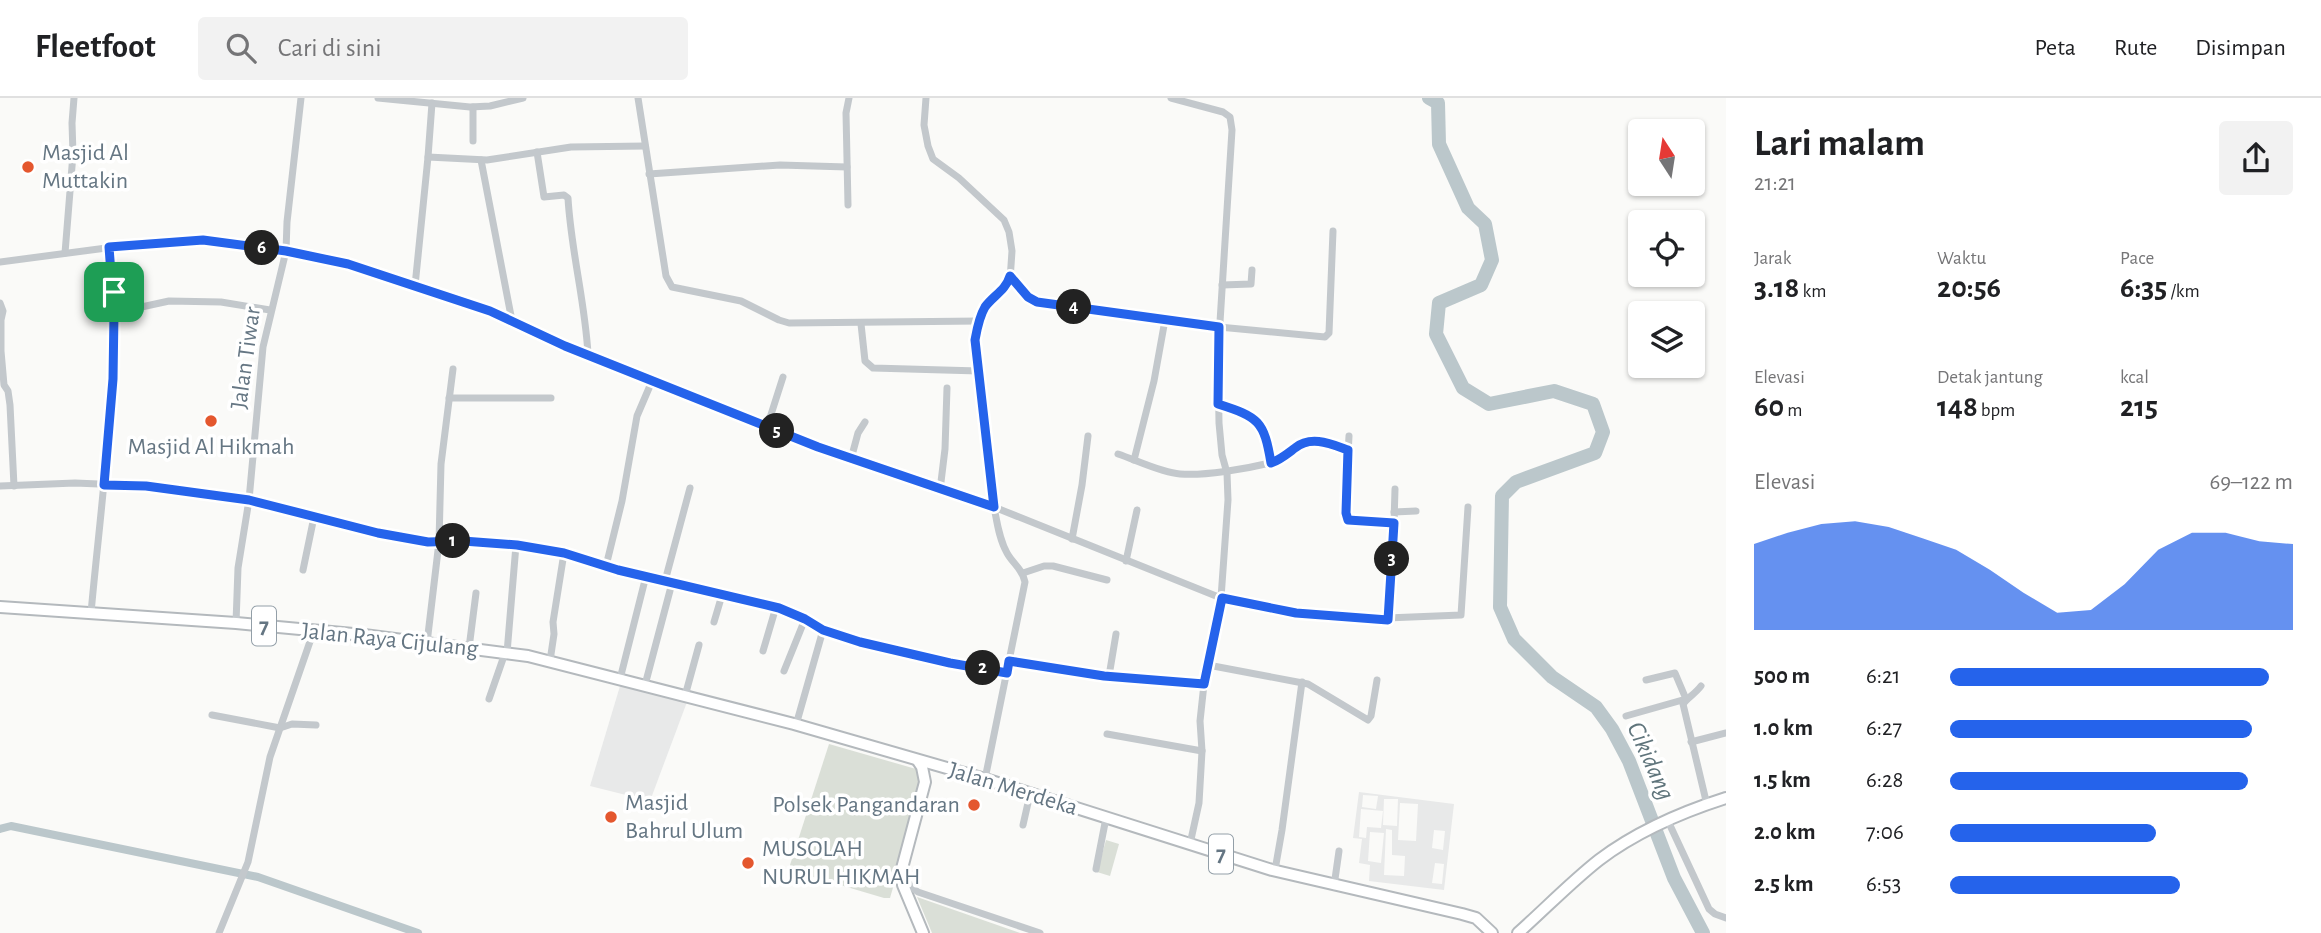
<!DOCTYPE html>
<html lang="id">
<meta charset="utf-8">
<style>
body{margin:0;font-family:"Alegreya Sans",sans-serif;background:#f2f2f2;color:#202124;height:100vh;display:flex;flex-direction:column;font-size:26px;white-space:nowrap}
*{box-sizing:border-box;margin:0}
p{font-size:23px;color:#757577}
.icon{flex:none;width:38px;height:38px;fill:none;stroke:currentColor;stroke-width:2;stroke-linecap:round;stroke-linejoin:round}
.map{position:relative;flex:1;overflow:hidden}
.panel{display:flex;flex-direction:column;background:#fff;width:595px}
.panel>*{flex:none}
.needle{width:46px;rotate:348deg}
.buttons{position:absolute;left:1628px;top:21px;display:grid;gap:14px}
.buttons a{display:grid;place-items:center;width:77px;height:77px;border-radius:7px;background:#fff;box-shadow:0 2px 5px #0004;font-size:35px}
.pin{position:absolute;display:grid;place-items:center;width:60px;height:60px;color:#fff;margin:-30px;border-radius:14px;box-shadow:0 4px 10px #0006}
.km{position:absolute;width:35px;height:35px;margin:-18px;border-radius:50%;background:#222;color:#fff;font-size:19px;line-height:35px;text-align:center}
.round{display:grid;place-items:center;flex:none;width:74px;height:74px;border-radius:7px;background:#f2f2f2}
.headline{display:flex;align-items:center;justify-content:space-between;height:119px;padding:0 28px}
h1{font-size:38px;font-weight:600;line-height:52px}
.figures{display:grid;grid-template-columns:repeat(3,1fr);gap:10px;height:119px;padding:7px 28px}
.figures div{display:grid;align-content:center}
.figures b{font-size:30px;font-weight:600}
.figures small{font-size:19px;font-weight:400}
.figures p{font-size:19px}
.chart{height:196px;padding:14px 28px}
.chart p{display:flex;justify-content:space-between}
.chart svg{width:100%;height:126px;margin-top:7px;fill:#2563eb;opacity:.7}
ul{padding:0 28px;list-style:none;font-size:23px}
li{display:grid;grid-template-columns:112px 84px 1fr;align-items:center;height:52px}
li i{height:18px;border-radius:9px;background:#2563eb}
header{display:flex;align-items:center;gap:42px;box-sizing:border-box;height:98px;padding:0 35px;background:#fff;border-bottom:2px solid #e0e0e0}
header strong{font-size:33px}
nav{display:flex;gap:38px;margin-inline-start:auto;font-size:24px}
.search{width:490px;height:63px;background:#f2f2f2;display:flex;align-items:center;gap:18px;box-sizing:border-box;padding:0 24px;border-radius:7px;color:#757577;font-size:26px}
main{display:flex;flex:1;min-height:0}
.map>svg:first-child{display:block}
.built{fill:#e8e9e9;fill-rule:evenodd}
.green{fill:#dadfd7}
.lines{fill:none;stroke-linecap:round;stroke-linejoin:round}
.canal{stroke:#bbc7cb;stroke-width:8}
.river{stroke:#bbc7cb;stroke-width:14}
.highway-casing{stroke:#b4b9bd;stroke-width:14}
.minor{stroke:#c3c8cc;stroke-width:7}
.highway{stroke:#fff;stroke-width:10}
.route-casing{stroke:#fff;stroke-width:14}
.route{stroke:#2563eb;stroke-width:9}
.poi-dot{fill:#e4572e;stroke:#fff;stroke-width:2.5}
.labels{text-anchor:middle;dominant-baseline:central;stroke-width:7;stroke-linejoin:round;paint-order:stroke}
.shield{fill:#fff;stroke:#939fa8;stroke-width:2}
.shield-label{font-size:23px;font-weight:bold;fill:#657683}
.poi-label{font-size:24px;fill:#657683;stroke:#fff;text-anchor:start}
.street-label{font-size:24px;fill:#657683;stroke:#fff}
.water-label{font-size:26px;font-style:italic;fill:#60757c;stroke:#fff}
</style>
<header>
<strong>Fleetfoot</strong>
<div class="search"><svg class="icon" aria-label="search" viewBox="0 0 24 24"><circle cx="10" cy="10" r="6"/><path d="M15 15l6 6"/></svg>Cari di sini</div>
<nav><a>Peta</a><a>Rute</a><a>Disimpan</a></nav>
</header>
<main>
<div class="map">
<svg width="1726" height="835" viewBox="0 0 1726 835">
<rect width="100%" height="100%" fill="#fafaf8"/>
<!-- built -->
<g class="built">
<path d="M620,588L687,604L650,703L590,688Z"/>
<path d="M1359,694L1454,706L1444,792L1369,783L1370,767L1359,765L1362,741L1353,740ZM1363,697L1378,698L1376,711L1362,709ZM1384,701H1398L1397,728L1383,727ZM1400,705L1418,706L1416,743L1398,742ZM1361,711L1383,713L1381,730L1367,729L1366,740L1359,739ZM1386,731L1392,732V757L1405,758L1404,778L1384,777ZM1434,732L1445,733L1443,752L1432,750ZM1370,734L1384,735L1381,765L1368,763ZM1435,765L1444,766L1442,786L1432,785Z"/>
</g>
<!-- green -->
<g class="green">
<path d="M829,646L916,671L921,676L903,755L890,800H884L793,773L790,767Z"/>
<path d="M1106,742L1119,746L1110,778L1097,774Z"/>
<path d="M917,799L1020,835H932Z"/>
</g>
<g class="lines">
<!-- canal -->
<path class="canal" d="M0,731L11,728L258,779L418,835"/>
<!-- river -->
<path class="river" d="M1429,0L1438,5L1439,46L1468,110L1485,126L1492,162L1481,187L1439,205L1436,236L1463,290L1489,306L1554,293L1593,306L1603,334L1595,355L1516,384L1502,398L1500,509L1514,541L1552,579L1596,609L1612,631L1629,663L1674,780L1703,835"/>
<!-- highway casing -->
<g class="highway-casing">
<g id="highway">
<path d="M0,509L236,525L364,537L528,558L794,626L985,681L1272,772L1462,816L1476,820L1492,835"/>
<path d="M918,663L922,669L925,684L901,774L903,787L923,835"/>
<path d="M1518,835C1545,811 1571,784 1599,762C1636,734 1682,714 1726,700"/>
</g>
</g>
<!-- minor -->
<g class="minor">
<path d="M378,0L470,9L490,8L523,0"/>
<path d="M638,0L666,178L672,189L741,203L779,222L789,225L979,223"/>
<path d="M926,0L924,27L928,48L933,61L959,80L1004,122L1009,134L1012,153L1010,182L984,210L979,223L976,242L994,409C997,424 999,441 1007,455C1013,466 1022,470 1025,484L985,681"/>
<path d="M1171,0L1223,14L1230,19L1232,32L1218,256L1219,325L1222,357L1227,375L1228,402L1221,500L1204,586L1200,623L1202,653L1199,705L1190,746"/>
<path d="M473,9V43"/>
<path d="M537,54L544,99L564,97L568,100C571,153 585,203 588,256"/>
<path d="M428,59L432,5"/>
<path d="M481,62L512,223"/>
<path d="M649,76L780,67L847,69"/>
<path d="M848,107L846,15L849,0"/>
<path d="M65,155L73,56L72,25L74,0"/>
<path d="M0,164L114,149L203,142L286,153L348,166L490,213L565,248L818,349L994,409L1221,500L1296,515L1362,521L1461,517L1468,409"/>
<path d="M1010,178L1028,199L1041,205L1219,229L1325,239L1329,235L1333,133"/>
<path d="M1222,187L1251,186L1252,172"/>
<path d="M415,188L428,59L487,62L571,49L645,48"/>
<path d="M0,205L3,213L1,222V253L4,287L8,293L10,307L14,388"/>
<path d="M114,215L169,203L221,204L270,212"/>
<path d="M861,226L865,263L873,270L979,273"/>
<path d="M449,300H551"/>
<path d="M1218,306C1259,319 1263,323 1271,365"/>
<path d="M767,329L783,279"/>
<path d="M1349,338L1346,393L1347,419L1351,422L1394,425L1388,521"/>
<path d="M1118,356C1136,362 1162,375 1180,376C1205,378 1245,371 1270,365C1278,364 1283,359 1289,355C1312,336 1323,343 1348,352"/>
<path d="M851,361L858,335L865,324"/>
<path d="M1134,362L1154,283L1165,222"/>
<path d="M0,388L75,385L146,388L249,402L378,435L428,444L463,443L517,447L564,455L618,472L779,510L805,521L823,532L860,544L950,565L1007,574"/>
<path d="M940,392L945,351L947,290"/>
<path d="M1394,414L1416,413"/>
<path d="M1394,425L1395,391"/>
<path d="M1072,441L1082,387L1088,338"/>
<path d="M1126,463L1137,412"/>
<path d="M606,468L622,403L637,318L652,283"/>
<path d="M303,472L314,419"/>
<path d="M1023,475L1044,468H1053L1107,482"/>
<path d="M665,483L690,390"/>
<path d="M91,515C102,394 121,271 109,149"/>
<path d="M714,524L722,497"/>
<path d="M236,525L238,470L249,402L263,249L286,153L287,124L301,0"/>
<path d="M427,545L439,444L441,366L453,271"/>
<path d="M469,550L476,495"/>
<path d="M763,553L776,509"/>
<path d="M507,555L516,447"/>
<path d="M550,563L554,536L553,524L564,455"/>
<path d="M1009,563L1104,578L1204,586"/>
<path d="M1208,567L1308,586L1368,622L1371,618L1377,582"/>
<path d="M784,573L805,521"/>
<path d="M1109,578L1116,536"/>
<path d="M620,581L646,478"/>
<path d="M645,587L672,485"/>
<path d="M1701,588C1695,596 1687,600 1683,606L1707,707"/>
<path d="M685,598L699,547"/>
<path d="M489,601L505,555"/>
<path d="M212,617L280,630L292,626L316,627"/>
<path d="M1626,618L1686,601L1675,575L1646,582"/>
<path d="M796,627L823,532"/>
<path d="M1107,636L1202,653"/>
<path d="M1691,644L1726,635"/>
<path d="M1668,723L1709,811L1715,816L1726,820"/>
<path d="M1023,727L1030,696"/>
<path d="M1096,771L1106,720"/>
<path d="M1275,772L1282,732L1302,584"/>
<path d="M903,776L911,789L918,794L1040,835"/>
<path d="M1334,788L1339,753"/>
<path d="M219,835L248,764L270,659L314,532"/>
</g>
<!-- highway -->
<use href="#highway" class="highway"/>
</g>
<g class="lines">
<!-- route casing -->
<g class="route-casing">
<path id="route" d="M203,142L286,153L348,166L490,213L565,248L818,349L994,409L975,242C977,231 979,219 985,209C993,198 1006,192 1010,178L1028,199L1037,204L1219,229L1218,306C1259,319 1264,323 1271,365C1280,362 1287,356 1295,350C1311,337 1331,346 1348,352L1346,415L1348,422L1394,425L1388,522L1296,515L1222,500L1204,586L1104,578L1009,563L1007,575L950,565L860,544L823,532L805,521L779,510L618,472L564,455L517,447L463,443L428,444L378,435L249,402L146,388L104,387L113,281L114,215L109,149Z"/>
</g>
<!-- route -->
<use href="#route" class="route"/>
</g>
<!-- markers -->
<g class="poi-dot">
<circle cx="28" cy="69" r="7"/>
<circle cx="211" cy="323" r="7"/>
<circle cx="974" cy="707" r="7"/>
<circle cx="611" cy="719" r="7"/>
<circle cx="748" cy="765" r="7"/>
</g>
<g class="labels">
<!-- shield labels -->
<g class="shield">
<rect x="252" y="508.5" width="24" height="39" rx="5"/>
<rect x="1209" y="736.5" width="24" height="39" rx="5"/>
</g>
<g class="shield-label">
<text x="264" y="528">7</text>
<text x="1221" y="756">7</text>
</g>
<!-- poi labels -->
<g class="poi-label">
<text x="42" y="55">Masjid Al<tspan x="42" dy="28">Muttakin</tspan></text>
<text x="211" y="349" text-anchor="middle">Masjid Al Hikmah</text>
<text x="625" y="705">Masjid<tspan x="625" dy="28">Bahrul Ulum</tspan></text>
<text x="960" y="707" text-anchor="end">Polsek Pangandaran</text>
<text x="762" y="751">MUSOLAH<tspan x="762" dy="28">NURUL HIKMAH</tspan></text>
</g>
<!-- street labels -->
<g class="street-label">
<text transform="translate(246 260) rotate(-82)">Jalan Tiwar</text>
<text transform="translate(390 542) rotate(6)">Jalan Raya Cijulang</text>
<text transform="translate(1013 691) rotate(17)">Jalan Merdeka</text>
</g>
<!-- water labels -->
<g class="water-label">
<text transform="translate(1651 663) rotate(66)">Cikidang</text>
</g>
</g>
</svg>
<div class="buttons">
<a><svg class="needle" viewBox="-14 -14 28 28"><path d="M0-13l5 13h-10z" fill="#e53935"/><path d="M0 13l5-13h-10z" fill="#757577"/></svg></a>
<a><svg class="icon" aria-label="locate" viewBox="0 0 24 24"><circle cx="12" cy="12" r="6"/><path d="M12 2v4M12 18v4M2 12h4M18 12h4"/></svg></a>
<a><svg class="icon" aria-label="layers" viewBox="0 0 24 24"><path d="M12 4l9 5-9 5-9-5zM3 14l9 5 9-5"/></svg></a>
</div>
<div class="pin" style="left:114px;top:194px;background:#1e9e55"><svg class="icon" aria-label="arrive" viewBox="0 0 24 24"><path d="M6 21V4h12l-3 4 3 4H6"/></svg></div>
<b class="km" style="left:453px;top:443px">1</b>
<b class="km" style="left:983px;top:570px">2</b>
<b class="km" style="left:1392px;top:461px">3</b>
<b class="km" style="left:1074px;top:209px">4</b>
<b class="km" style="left:777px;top:333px">5</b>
<b class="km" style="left:262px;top:150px">6</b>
</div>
<section class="panel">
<div class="headline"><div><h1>Lari malam</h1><p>21:21</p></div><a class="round"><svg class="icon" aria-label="share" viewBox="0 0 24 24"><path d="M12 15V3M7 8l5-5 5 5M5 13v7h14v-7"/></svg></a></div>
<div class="figures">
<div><p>Jarak</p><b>3.18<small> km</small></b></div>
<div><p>Waktu</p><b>20:56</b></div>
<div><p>Pace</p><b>6:35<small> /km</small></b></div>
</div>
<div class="figures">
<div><p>Elevasi</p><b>60<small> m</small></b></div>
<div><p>Detak jantung</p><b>148<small> bpm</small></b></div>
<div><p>kcal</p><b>215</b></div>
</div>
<div class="chart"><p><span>Elevasi</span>69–122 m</p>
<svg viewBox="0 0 160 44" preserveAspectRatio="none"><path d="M0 44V14L10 10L20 7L30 6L40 8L50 12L60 16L70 23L80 31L90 38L100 37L110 28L120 16L130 10L140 10L150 13L160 14V44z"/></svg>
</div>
<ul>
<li><b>500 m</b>6:21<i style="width:93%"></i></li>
<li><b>1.0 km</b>6:27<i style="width:88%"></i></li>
<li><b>1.5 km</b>6:28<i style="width:87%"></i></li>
<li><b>2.0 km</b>7:06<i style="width:60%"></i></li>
<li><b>2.5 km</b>6:53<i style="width:67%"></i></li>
</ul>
</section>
</main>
